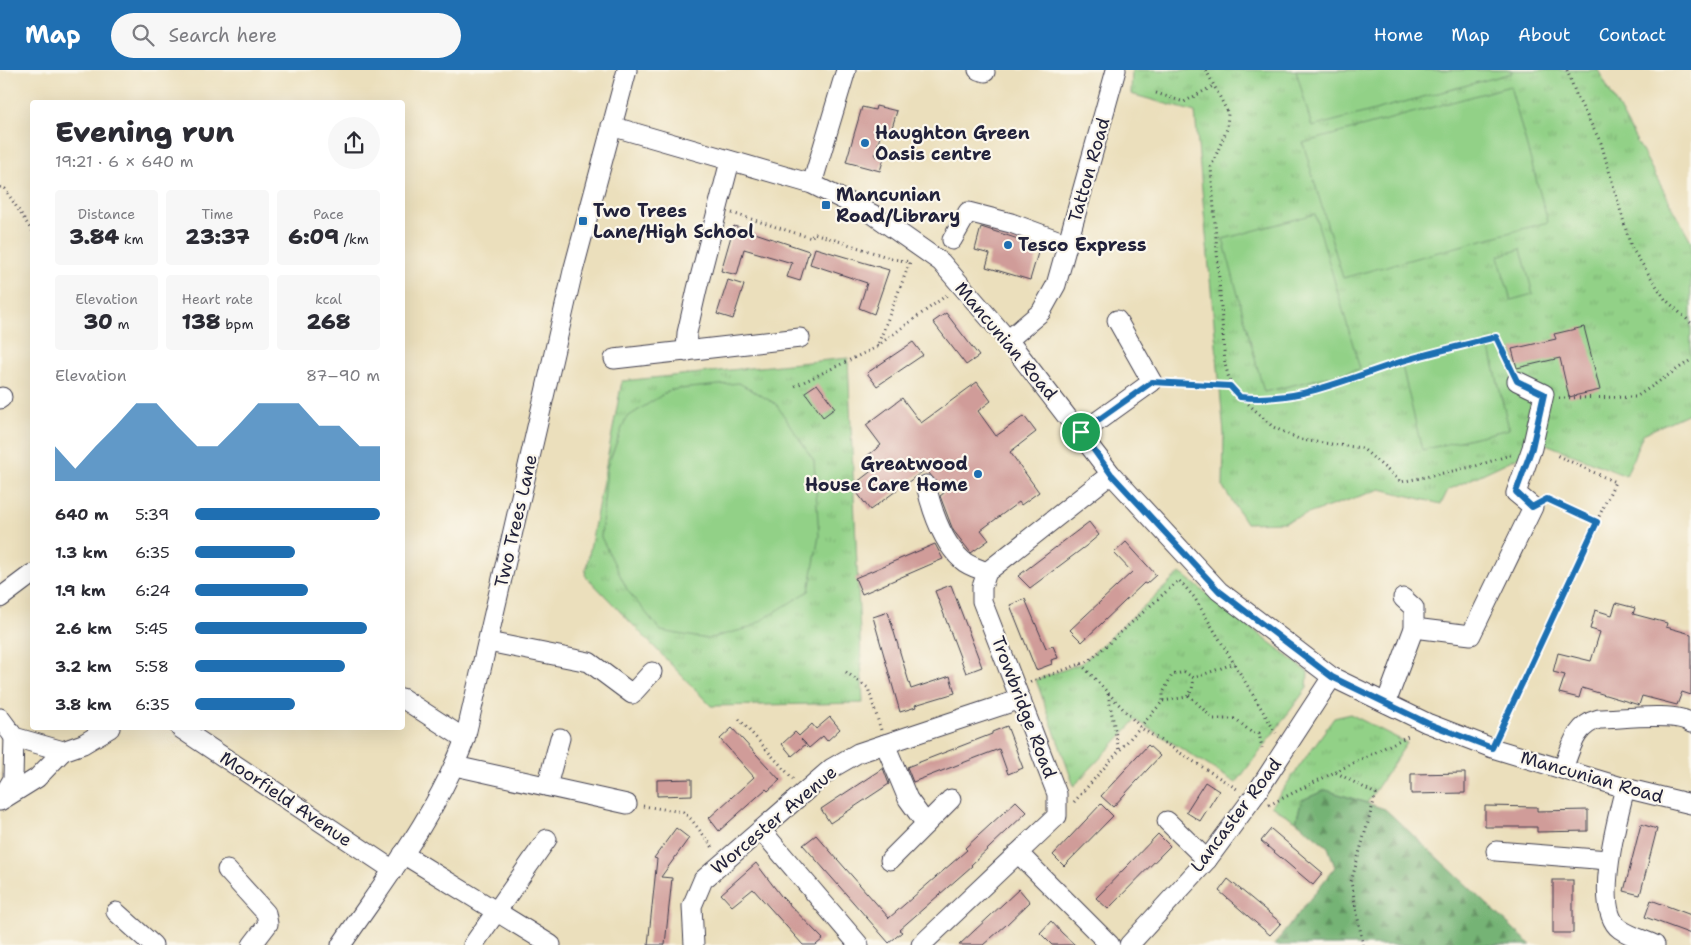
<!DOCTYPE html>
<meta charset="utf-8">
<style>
body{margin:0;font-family:"Shantell Sans",sans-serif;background:#f7f7f7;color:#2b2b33;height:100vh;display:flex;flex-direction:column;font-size:19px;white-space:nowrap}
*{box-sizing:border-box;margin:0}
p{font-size:16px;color:#7c7c81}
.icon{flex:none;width:28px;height:28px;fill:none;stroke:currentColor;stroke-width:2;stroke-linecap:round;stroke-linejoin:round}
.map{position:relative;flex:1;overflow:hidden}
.sheet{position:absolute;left:30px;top:30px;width:375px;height:630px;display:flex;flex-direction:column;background:#fff;border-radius:5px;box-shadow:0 5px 20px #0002}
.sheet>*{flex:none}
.pin{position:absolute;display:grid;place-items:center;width:42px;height:42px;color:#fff;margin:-21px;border:2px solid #fff;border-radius:50%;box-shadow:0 1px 5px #0007}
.round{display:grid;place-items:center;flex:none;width:52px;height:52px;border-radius:26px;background:#f7f7f7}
.overview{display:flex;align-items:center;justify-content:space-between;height:85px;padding:0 25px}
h1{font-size:28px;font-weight:800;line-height:38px}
.figures{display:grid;grid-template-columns:repeat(3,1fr);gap:8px;height:85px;padding:5px 25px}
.figures div{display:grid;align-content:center;border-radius:5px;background:#f7f7f7;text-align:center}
.figures b{font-size:21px;font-weight:800}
.figures small{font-size:14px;font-weight:400}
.figures p{font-size:14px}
.chart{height:140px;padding:10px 25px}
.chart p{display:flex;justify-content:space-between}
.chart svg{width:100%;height:90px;margin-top:5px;fill:#1f6fb2;opacity:.7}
ul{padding:0 25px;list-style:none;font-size:16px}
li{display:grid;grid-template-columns:80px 60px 1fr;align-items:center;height:38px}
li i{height:12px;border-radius:6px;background:#1f6fb2}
header{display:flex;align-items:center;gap:30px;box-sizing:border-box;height:70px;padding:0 25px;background:#1f6fb2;color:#fff}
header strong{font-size:24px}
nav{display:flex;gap:28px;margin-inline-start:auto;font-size:18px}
.search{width:350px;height:45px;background:#f7f7f7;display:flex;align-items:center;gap:12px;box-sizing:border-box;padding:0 18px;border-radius:28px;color:#7c7c81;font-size:19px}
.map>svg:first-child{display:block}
.grass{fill:url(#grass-tufts);stroke:#5a7a61}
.forest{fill:url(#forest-firs);stroke:#4c6a58}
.pitch{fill:#92d187;stroke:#5a7a61}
.building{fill:#d09c99}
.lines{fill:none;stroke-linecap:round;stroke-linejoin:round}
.minor-casing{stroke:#403e4e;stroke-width:21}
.path{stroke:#403e4e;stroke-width:3;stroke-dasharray:1 4;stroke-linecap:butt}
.minor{stroke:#fff;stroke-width:19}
.route-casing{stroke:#fff;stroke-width:10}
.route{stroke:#1f6fb2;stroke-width:6}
.poi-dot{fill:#1f6fb2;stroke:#fbf7ec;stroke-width:2}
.labels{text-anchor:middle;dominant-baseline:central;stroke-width:4.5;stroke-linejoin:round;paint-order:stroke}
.poi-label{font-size:18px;font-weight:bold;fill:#22223b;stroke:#fbf7ec;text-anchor:start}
.street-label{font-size:18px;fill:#22223b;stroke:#fbf7ec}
</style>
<header>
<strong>Map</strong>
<div class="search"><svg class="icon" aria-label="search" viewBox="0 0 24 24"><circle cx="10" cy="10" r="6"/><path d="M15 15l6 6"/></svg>Search here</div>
<nav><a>Home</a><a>Map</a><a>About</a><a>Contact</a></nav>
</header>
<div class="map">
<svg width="1691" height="875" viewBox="0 0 1691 875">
<defs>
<pattern id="grass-tufts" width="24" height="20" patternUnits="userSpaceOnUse" patternTransform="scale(1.25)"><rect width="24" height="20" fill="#92d187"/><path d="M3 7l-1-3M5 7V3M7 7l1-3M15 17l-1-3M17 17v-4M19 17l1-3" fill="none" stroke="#7eb375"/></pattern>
<pattern id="forest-firs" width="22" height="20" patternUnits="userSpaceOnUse" patternTransform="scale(1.25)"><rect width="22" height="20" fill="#75b374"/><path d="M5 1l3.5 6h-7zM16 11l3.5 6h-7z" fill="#609160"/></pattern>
</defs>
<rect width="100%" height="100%" fill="#fbf7ec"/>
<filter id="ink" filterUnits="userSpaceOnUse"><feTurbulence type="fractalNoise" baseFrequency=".02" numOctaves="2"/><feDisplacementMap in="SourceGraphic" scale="10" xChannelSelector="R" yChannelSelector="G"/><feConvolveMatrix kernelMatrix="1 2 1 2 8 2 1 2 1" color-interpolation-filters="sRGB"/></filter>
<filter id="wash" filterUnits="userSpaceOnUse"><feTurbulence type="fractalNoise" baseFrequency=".0096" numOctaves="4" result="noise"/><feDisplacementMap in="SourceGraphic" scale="20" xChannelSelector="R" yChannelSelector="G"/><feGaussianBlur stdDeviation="1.12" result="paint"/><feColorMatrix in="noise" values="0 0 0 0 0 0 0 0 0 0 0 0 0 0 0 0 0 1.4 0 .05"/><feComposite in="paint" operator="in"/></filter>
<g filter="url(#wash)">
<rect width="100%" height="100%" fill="#ebdfbc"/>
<!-- grass -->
<g class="grass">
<path d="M1132,0H1598L1691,171V342L1643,364L1626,406L1546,374L1448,420L1441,434L1381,419L1284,452L1246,453L1223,417L1224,364L1195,42L1131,24Z"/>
<path d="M848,288L863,633L711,636L585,505L622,311Z"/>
<path d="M1180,503L1308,602L1307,618L1236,713L1136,650L1074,716L1036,610L1082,593Z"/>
<path d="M1350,644L1407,673L1367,733L1326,720L1302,730L1296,751L1271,736L1334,648Z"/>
</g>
<!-- forest -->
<path class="forest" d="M1326,720L1385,739L1531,875H1274L1335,797L1328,777L1296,751L1302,730Z"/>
<!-- pitch -->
<g class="pitch">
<path d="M1296,0H1511L1512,3L1312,57Z"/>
<path d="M1510,16L1548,152L1343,208L1303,73Z"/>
<path d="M1315,144L1360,299L1264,322L1223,169Z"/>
<path d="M1521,179L1533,224L1511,230L1498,186Z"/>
<path d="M1489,275L1509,359L1422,380L1402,296Z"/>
<path d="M739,313L776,334L814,391L819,466L809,521L749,558L707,569L661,561L628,521L601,467L607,397L626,348L670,320Z"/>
</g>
<g id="blocks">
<!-- building -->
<g class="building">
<path d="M876,36L897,41L891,61L882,58L875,86L884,88L880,101L846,92L862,37L875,40Z"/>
<path d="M734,156L809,181L800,211L787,207L792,193L744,179L737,205L721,201Z"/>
<path d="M981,157L1040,176L1030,210L986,197L990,184L975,180Z"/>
<path d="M815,178L889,200L874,244L859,238L867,213L810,194Z"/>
<path d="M728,210L744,215L733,249L717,244Z"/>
<path d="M946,243L979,286L966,295L933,252Z"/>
<path d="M1584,257L1600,320L1569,327L1560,288L1517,298L1512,279L1556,269L1554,264Z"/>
<path d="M913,272L923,285L877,316L867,303Z"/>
<path d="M977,312L991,331L978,341L996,366L1024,346L1036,362L1010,382L1039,422L1021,435L1019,432L981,460L989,470L971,483L953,460L940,426L944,423L926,399L870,440L852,416L874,399L866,387L881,375L866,355L902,328L921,353Z"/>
<path d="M817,314L835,338L823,347L805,322Z"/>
<path d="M1089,452L1099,465L1086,476L1030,518L1018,506Z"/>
<path d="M1126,472L1156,505L1146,514L1144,513L1082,572L1070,560L1132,502L1114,483Z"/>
<path d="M935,474L943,489L862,524L855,508Z"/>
<path d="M951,515L982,597L966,603L935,521Z"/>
<path d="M1025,529L1046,578L1053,576L1058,588L1051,590L1052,594L1036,600L1010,535Z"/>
<path d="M1616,533L1635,538L1633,544L1667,553L1666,557L1691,564V625L1682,622L1677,635L1642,626L1639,635L1582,618L1579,628L1559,623L1565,605L1553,602L1558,583L1591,591L1600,562L1590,559L1595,540L1612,545Z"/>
<path d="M888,542L911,619L950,606L955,623L915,635L916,637L900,642L873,547Z"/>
<path d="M830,647L840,659L827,671L823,666L809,678L801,669L806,674L792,686L782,674L795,662L799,666L812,654L816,659Z"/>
<path d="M1007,656L1023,698L1008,704L999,679L913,712L907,697L992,664V662Z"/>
<path d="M732,658L780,710L768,721L766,719L719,761L709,748L754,707L720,669Z"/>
<path d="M1148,675L1160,686L1113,737L1101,726Z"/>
<path d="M883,698L889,714L830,753L821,739Z"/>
<path d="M1465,703V723L1411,724V704Z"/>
<path d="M692,709V725L657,726V710Z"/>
<path d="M1205,712L1219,721L1200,751L1186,742Z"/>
<path d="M1016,731L1027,742L971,795L972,796L899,860L902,862L889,873L803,775L816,765L889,848L967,780L965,778Z"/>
<path d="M1101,734L1113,746L1064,796L1053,785Z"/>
<path d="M1485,736L1537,737V741L1588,740V761L1537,762V757H1485Z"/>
<path d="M1641,754L1657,759L1640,825L1624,821Z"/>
<path d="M676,758L689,768L661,807L672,808L665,875H648L657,789L654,788Z"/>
<path d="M1271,759L1323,803L1313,815L1261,771Z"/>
<path d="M1158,764L1170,776L1108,839L1096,828Z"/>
<path d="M756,793L781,826L823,869L816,875H803L753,819L732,836L721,824Z"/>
<path d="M1228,809L1281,853L1270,865L1219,821Z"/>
<rect x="1553" y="810" width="20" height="53"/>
<path d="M1019,819L1030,832L1006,855L983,875H959Z"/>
<path d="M1651,830L1691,845V864L1645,847Z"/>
<path d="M1051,851L1062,863L1075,875H1052L1040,863Z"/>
</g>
</g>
</g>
<g filter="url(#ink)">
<use href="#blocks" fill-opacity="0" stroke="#403e4e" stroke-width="1"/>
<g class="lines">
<!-- minor casing -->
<g class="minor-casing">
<g id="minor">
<path d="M978,0L985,2"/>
<path d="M611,56L812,114L874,145L941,192L1008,270L1111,404L1219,521L1332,607L1427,653L1492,678L1625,718L1691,734"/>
<path d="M812,114L846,0"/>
<path d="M952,170L968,142L1011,153L1068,174"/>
<path d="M1008,270L1041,242L1056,215L1116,0"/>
<path d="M686,282L687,263L697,219L730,91"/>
<path d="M614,289L800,268"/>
<path d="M0,329L2,327"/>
<path d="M1081,363L1152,312L1117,250"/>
<path d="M926,415C932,441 942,472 962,490C968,496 980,499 987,502"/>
<path d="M0,528L32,504"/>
<path d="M1414,558L1471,565L1533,437L1516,423L1532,378L1544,324L1517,311"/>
<path d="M488,572L589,592L632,624L652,602"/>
<path d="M402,628L465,669"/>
<path d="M1386,633L1414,558V538L1403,528"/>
<path d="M0,648L14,667L63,681L83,674L110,658"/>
<path d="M180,658L393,800"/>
<path d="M885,674L908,729L926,754L890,790"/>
<path d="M455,696L627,734"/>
<path d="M1563,699C1571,678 1575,655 1599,649C1620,649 1676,641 1691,653"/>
<path d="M547,716L560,668"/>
<path d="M1625,718C1618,746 1592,839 1620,859C1630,866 1644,870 1655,875"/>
<path d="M1,729L13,709L14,667"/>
<path d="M0,731L37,708L63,681"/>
<path d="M1167,751L1207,790"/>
<path d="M926,754L951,729"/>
<path d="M761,760L859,875"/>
<path d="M1496,781L1608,790"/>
<path d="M1018,783L1110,875"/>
<path d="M403,784L551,875"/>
<path d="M227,800L266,843L268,854L252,875"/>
<path d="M116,842L153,875"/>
<path d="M341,875C386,809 437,744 465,669L573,201L627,0"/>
<path d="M473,875L547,769"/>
<path d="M694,875L692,836L703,810L832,698L858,683L1021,629"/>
<path d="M921,875L1057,746V724L982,531V517L987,502L1111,404"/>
<path d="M1129,875L1207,790L1255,725L1332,607"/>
</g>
</g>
<!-- path -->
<g class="path">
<path d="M1206,0L1228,43L1227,59L1211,97L1225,294L1231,316L1240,327C1303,333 1346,309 1403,291C1433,282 1465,275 1496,267L1510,298"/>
<path d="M1567,0L1577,27L1601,73L1631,177L1665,229L1691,253"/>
<path d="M1156,23L1184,32L1213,16"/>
<path d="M0,117L5,119L32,161"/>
<path d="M732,143L811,168L814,163L893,189L910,192L877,277L793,317"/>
<path d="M877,276L947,225"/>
<path d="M1168,313L1231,316"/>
<path d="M1241,327L1273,357L1301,370L1362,378L1401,412L1476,396L1513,384"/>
<path d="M1559,328L1636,327L1691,290"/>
<path d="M1547,429L1597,452"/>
<path d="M1081,594L1141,658L1237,719"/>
<path d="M846,602L868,618L881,660"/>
<path d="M1030,612L1089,591L1179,510L1194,527L1276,663"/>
<path d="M1108,624L1119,681"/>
<path d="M1189,625L1213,649H1236L1252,663H1259L1262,678"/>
<path d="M1163,631L1187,627L1192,620L1194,608"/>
<path d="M739,649L793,709"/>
<path d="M1498,664L1615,412L1556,385"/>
<path d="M1335,702L1410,665"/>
<path d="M1074,732L1163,631V623L1172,605L1184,602L1194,608L1235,593"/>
<path d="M1269,735L1335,702L1376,724L1351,812L1363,875"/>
<path d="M643,736L683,742L691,749L714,779"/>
</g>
<!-- minor -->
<use href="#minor" class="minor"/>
</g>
</g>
<g class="lines" filter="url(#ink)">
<!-- route casing -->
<g class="route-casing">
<path id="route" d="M1496,267L1517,311L1544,324L1532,378L1516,422L1532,437L1547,429L1597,452L1492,678L1427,653L1332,607L1219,521L1111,404L1081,362L1152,312L1230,316L1240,327C1301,333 1347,308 1403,291C1433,282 1465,275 1496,267Z"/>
</g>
<!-- route -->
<use href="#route" class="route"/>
</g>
<!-- markers -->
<g class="poi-dot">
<circle cx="865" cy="73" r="5"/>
<rect x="821" y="130" width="10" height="10" rx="2.5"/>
<rect x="578" y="146" width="10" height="10" rx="2.5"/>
<circle cx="1008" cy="175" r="5"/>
<circle cx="978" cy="404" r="5"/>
</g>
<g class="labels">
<!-- poi labels -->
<g class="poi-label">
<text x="875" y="63">Haughton Green<tspan x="875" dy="21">Oasis centre</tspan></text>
<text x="836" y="125">Mancunian<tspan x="836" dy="21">Road/Library</tspan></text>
<text x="593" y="141">Two Trees<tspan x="593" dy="21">Lane/High School</tspan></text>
<text x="1018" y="175">Tesco Express</text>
<text x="968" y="394" text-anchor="end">Greatwood<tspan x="968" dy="21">House Care Home</tspan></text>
</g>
<!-- street labels -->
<g class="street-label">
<text transform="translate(1089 100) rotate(-74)">Tatton Road</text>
<text transform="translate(1006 271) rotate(50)">Mancunian Road</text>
<text transform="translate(516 451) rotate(-77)">Two Trees Lane</text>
<text transform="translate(1024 637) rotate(69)">Trowbridge Road</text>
<text transform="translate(1592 707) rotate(16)">Mancunian Road</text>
<text transform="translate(286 729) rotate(34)">Moorfield Avenue</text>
<text transform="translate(1236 745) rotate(-53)">Lancaster Road</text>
<text transform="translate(774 750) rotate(-40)">Worcester Avenue</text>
</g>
</g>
</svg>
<div class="pin" style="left:1081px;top:362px;background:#1e9e55"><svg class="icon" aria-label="arrive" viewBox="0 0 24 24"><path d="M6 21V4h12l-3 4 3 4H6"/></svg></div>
<section class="sheet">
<div class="overview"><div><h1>Evening run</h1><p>19:21 · 6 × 640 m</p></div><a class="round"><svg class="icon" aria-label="share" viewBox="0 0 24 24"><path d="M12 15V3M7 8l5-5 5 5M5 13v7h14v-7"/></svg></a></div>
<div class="figures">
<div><p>Distance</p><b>3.84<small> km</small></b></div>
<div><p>Time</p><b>23:37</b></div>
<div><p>Pace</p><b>6:09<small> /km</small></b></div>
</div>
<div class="figures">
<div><p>Elevation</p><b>30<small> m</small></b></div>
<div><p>Heart rate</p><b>138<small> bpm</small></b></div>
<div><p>kcal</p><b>268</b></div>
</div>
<div class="chart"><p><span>Elevation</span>87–90 m</p>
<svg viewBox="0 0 160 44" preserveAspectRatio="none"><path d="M0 44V27L10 38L20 27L30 17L40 6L50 6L60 17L70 27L80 27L90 17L100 6L110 6L120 6L130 17L140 17L150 27L160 27V44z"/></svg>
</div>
<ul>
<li><b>640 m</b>5:39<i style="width:100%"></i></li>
<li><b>1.3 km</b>6:35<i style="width:54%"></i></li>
<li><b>1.9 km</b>6:24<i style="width:61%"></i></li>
<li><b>2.6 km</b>5:45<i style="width:93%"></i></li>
<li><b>3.2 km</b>5:58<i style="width:81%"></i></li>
<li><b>3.8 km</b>6:35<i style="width:54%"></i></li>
</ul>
</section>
</div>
